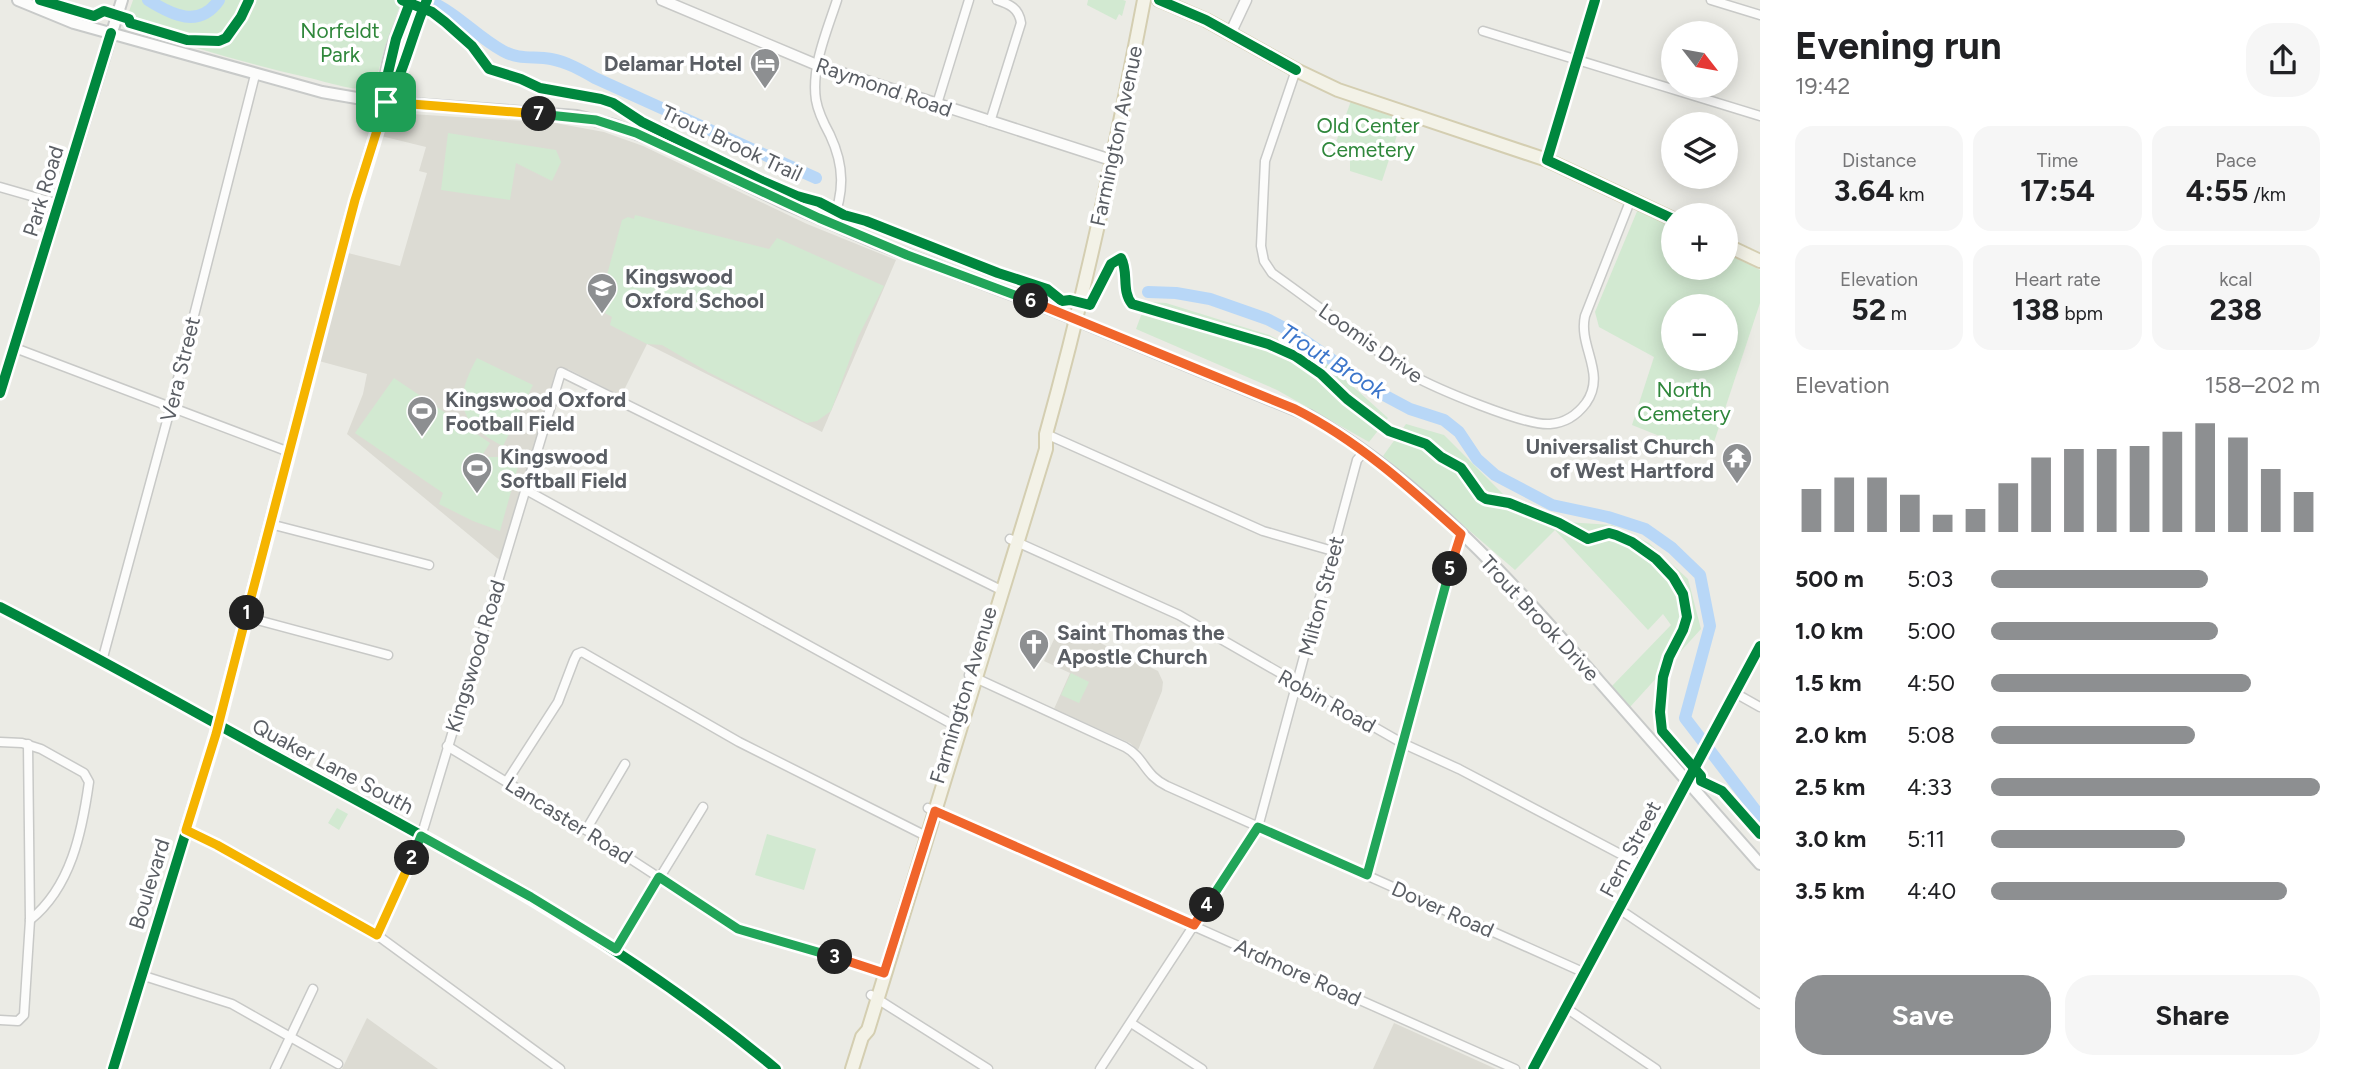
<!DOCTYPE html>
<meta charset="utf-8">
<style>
body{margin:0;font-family:Figtree,sans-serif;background:#f6f6f6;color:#202124;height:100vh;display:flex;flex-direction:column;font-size:26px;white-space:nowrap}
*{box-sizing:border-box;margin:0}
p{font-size:23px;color:#757577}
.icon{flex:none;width:38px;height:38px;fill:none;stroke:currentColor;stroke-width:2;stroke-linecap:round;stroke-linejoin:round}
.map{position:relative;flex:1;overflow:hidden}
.drawer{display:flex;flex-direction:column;background:#fff;width:595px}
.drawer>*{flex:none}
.needle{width:46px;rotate:121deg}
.controls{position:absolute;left:1661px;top:21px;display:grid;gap:14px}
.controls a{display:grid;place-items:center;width:77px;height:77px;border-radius:50%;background:#fff;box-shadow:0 4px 18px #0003;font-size:35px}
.pin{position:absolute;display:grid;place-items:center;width:60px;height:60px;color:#fff;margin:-30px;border-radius:14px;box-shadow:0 4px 10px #0006}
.km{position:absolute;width:35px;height:35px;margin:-18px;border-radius:50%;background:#222;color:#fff;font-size:19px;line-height:35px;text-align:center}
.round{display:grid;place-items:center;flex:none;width:74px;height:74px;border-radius:28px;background:#f6f6f6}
.summary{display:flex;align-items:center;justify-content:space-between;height:119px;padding:0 35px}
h1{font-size:38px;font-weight:700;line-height:52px}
.stats{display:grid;grid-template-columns:repeat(3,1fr);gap:10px;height:119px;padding:7px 35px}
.stats div{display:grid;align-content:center;border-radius:18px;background:#f6f6f6;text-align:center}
.stats b{font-size:30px;font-weight:700}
.stats small{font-size:19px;font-weight:400}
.stats p{font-size:19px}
.chart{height:196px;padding:14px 35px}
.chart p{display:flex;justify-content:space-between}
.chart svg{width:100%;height:126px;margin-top:7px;stroke:#8d8f91;stroke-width:6}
.action{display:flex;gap:14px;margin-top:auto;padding:14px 35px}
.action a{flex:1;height:80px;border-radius:28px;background:#8d8f91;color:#fff;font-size:28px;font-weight:700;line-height:80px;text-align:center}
.action a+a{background:#f6f6f6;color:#202124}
ul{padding:0 35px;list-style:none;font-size:23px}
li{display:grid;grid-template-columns:112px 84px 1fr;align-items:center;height:52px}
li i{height:18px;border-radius:9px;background:#8d8f91}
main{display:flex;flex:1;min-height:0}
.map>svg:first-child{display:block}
.education{fill:#dcdbd3}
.green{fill:#d2e9d1;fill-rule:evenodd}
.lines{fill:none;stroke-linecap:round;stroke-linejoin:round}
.river{stroke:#b8d7f7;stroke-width:12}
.minor-casing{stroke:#c8c9c7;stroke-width:11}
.tertiary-casing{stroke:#c8c9c7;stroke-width:13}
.secondary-casing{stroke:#c8cac9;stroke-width:14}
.primary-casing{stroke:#d4ceb1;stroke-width:16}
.minor{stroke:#fcfcfb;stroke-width:8}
.tertiary{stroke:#fcfcfb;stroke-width:10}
.secondary{stroke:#fcfcfb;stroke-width:10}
.primary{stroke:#f3f2e7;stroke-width:12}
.cycleway-casing{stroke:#fff;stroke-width:15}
.cycleway{stroke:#00873e;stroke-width:10}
.split-1-casing{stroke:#fff;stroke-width:14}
.split-2-casing{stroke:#fff;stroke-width:14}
.split-3-casing{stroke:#fff;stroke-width:14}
.split-4-casing{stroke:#fff;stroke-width:14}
.split-5-casing{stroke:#fff;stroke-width:14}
.split-6-casing{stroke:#fff;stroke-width:14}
.split-7-casing{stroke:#fff;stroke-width:14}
.split-8-casing{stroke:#fff;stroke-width:14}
.split-1{stroke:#f5b400;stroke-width:9}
.split-2{stroke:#f5b400;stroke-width:9}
.split-3{stroke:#22a559;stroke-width:9}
.split-4{stroke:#f0652b;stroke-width:9}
.split-5{stroke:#22a559;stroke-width:9}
.split-6{stroke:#f0652b;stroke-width:9}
.split-7{stroke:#22a559;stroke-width:9}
.split-8{stroke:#f5b400;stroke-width:9}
.labels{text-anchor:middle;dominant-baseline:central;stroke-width:7;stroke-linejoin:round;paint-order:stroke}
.park-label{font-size:21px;fill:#2f873b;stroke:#fff}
.poi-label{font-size:21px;font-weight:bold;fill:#5a5e64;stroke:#fff;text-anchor:start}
.street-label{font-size:21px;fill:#5a5e64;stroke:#fff}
.water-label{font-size:23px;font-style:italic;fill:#3c76cb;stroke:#fff}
</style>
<main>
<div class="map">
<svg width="1760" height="1069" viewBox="0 0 1760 1069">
<rect width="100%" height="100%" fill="#ebebe5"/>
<!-- education -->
<g class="education">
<path d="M395,113L555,123L604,132L643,146L807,224L896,260L822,432L647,344L621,396L568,369H563L556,376L500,560L497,558L347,434L363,394L367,374L319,361L348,253L400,266L427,173L419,171L426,147L381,136L388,118Z"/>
<path d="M1061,624L1158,671L1163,682L1162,691L1138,750L1130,743L1054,709L1070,673L1044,661Z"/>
<path d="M367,1018L438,1069H342Z"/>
<path d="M1394,1023L1496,1069H1373Z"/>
</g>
<!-- green -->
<g class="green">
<path d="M133,0H402L384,50L374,89C353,91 330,83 310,78C252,65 195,48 138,30C124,20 128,15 133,0Z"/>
<path d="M1088,0H1123L1126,1L1122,16L1119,14L1116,20L1087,5Z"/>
<path d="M1351,101L1402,120L1382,181L1350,171V157L1333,150Z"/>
<path d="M448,133L556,150L561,162L552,181L516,163L510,200L441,190Z"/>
<path d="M1638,209L1673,227V268H1726V253L1760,270V303L1712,448L1687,447L1632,425L1654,357L1599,327L1595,312ZM1673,306H1726V359H1673Z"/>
<path d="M635,215L769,249L777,238L884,286L858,337L831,411L817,421L807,423L708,372L662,345L647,344L610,325L612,317L605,313C611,300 615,294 605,282L622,220L628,217L634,219Z"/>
<path d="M1146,302L1166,303L1269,335L1329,365L1388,418L1369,442L1277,390L1136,329Z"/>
<path d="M477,358L533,385L503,446C458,423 453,401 477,358Z"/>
<path d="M394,378L490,443L481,457H498L519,463L500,531L473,521L439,504L443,493L355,433Z"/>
<path d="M1406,424L1444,435L1506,497L1566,522L1612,525L1649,543L1688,579L1701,629L1630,707L1612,686L1671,625L1663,614L1648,630L1555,530L1515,570L1383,456Z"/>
<path d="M1071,673L1089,682L1079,703L1061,695Z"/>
<path d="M337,808L348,814L339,830L328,823Z"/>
<path d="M767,834L816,849L804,890L755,875Z"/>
</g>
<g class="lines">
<!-- river -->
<g class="river">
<path d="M148,0C172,15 199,29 219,0"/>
<path d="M427,0C456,12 476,36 503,51C519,60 534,56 551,59C567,62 581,70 595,78L816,178"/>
<path d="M1148,292L1176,293L1210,299L1267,319L1292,332L1380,393L1410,409L1444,420L1459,432L1477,459L1495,475L1552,505L1608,517L1645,529L1672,548L1700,575L1710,626L1685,718L1760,816"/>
</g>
<!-- minor casing -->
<g class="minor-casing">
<g id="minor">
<path d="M1711,0L1760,15"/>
<path d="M1483,31L1760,116"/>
<path d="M1296,70L1265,161L1261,246L1264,261L1272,273C1304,296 1335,319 1367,343C1381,353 1394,366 1410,374C1435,388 1524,426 1550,424C1564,423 1577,415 1586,403C1607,373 1578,347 1585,316L1631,199"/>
<path d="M937,104L969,0"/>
<path d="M990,122L1021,23C1019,8 1009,4 997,0"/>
<path d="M1547,160L1595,0"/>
<path d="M0,187L59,204"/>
<path d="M832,224C844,192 845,167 830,135C824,124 818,112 816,100C811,67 827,31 837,0"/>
<path d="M15,348L289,452"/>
<path d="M1046,434L1263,531L1333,551"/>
<path d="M526,490L959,728"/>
<path d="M270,524L429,565"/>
<path d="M1010,539L1179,615L1402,743L1459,769L1643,866"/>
<path d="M246,617L388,655"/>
<path d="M102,661L171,406L255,75"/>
<path d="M969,675L1125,747C1145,758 1144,775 1167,786L1585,973"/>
<path d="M1735,693L1760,707"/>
<path d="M0,742L22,743L41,749L84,773L89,782C82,832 71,887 30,920"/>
<path d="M447,746L586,830L738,929L884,973"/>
<path d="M507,781L558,702L574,660L577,654L582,652L739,742L926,836"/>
<path d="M928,808L1515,1069"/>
<path d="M186,830L217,845L377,935L560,1069"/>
<path d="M586,830L625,764"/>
<path d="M1367,875L1461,534"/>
<path d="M1619,909L1760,1004"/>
<path d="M377,935L424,827L561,372L1001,590"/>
<path d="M616,949L703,807"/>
<path d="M141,975L232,1004L338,1064"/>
<path d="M871,995L988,1069"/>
<path d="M1566,1008L1656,1069"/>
<path d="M0,1020L18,1021L24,1015L30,920L28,744"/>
<path d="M1131,1023L1202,1069"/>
<path d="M275,1069L313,989"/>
<path d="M1100,1069L1258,827L1357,460L1364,452"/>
</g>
</g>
<!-- tertiary casing -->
<g class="tertiary-casing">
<g id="tertiary">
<path d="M662,0L817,65L1111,160"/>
<path d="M1230,34L1246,0"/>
<path d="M1533,1069L1760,646"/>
</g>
</g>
<!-- secondary casing -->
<g class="secondary-casing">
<g id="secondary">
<path d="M18,0L74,23L322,92L374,101L577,116L614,125L658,142L782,202L879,244L1045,307L1310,416C1422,480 1515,585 1599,681C1652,742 1706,803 1760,864"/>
<path d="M386,102C380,70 398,30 411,0"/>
<path d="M0,393L122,0"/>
<path d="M0,607C105,661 208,720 312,776C475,864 632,949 776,1069"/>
<path d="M113,1069L216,734L347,231L386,102C405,72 412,33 427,0"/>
</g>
</g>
<!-- primary casing -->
<g class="primary-casing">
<g id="primary">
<path d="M1159,0L1206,20L1296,70L1338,90L1547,160L1673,219"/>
<path d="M1726,245L1760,261"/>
<path d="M852,1069L862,1037L868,1030L1046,449V434C1086,291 1116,146 1144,0"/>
</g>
</g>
<!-- minor -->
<use href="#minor" class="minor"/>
<!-- tertiary -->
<use href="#tertiary" class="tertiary"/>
<!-- secondary -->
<use href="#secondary" class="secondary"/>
<!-- primary -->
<use href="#primary" class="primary"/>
<!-- cycleway casing -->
<g class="cycleway-casing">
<g id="cycleway">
<path d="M40,0L94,16L104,11L129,19L130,23L187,40L219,41L226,38L241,17L249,0"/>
<path d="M402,0L432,12L445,22L472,46L489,69L521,79L540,88L601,99L613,103L642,122L762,181L797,196L819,202L844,215L866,221L998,273L1047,289L1062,301L1070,300L1090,305L1111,264L1121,258C1129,272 1121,291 1132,304L1268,344L1295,356L1321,374L1347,399L1389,431L1426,444L1441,457L1461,468L1481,496L1486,499L1509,503L1559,523L1588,539L1609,533L1616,535L1632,542L1656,559L1673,577L1683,594L1687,617L1683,630L1669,657L1663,677L1660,712L1662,731L1701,776V781L1722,791L1760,834"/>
<path d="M1159,0L1206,20L1296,70"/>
<path d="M1595,0L1547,160L1673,219"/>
<path d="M384,90L396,39L411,0"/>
<path d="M0,393L111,33"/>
<path d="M0,607C105,661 208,720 312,776C475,864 632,949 776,1069"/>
<path d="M113,1069L216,734L347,231L386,102C405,72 412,33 427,0"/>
<path d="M1533,1069L1760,646"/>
</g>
</g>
<!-- cycleway -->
<use href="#cycleway" class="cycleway"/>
</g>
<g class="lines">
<!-- split-1 casing -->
<g class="split-1-casing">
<path id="split-1" d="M247,613L355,200L386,102"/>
</g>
<!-- split-2 casing -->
<g class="split-2-casing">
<path id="split-2" d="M247,613L216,734L186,830L217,845L377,935L412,858"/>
</g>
<!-- split-3 casing -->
<g class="split-3-casing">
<path id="split-3" d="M412,858L421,836L531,897L616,949L659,877L738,929L835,957"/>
</g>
<!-- split-4 casing -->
<g class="split-4-casing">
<path id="split-4" d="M835,957L884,973L935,811L1194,925L1207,905"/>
</g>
<!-- split-5 casing -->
<g class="split-5-casing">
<path id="split-5" d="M1207,905L1258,827L1367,875L1450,569"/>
</g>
<!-- split-6 casing -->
<g class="split-6-casing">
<path id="split-6" d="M1031,301L1295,409C1357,440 1409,487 1461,534L1450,569"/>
</g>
<!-- split-7 casing -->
<g class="split-7-casing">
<path id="split-7" d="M539,114L596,120L636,133L819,218L907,255L1031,301"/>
</g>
<!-- split-8 casing -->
<g class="split-8-casing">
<path id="split-8" d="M386,102L539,114"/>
</g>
<!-- split-1 -->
<use href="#split-1" class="split-1"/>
<!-- split-2 -->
<use href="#split-2" class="split-2"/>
<!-- split-3 -->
<use href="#split-3" class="split-3"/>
<!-- split-4 -->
<use href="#split-4" class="split-4"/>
<!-- split-5 -->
<use href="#split-5" class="split-5"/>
<!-- split-6 -->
<use href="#split-6" class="split-6"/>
<!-- split-7 -->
<use href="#split-7" class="split-7"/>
<!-- split-8 -->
<use href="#split-8" class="split-8"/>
</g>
<!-- icons -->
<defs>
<g id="hotel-pin" transform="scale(1.575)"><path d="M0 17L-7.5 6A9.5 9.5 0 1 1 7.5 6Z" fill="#8d8f91" stroke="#fff"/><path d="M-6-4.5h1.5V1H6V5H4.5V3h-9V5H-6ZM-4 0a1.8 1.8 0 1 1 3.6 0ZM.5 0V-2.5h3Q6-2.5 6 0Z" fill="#fff"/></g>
<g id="school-pin" transform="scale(1.575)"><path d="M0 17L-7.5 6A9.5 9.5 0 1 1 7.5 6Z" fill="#8d8f91" stroke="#fff"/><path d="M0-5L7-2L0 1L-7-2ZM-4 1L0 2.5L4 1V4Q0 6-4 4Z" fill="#fff"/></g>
<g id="stadium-pin" transform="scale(1.575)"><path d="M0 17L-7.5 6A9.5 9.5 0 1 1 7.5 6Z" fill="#8d8f91" stroke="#fff"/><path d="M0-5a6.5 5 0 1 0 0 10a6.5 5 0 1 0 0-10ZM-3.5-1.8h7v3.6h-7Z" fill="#fff"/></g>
<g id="temple-pin" transform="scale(1.575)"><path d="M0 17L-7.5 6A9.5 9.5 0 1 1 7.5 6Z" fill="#8d8f91" stroke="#fff"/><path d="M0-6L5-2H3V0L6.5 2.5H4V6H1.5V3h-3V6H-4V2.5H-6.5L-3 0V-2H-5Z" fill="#fff"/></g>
<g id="church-pin" transform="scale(1.575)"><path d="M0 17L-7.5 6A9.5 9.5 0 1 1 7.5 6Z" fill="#8d8f91" stroke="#fff"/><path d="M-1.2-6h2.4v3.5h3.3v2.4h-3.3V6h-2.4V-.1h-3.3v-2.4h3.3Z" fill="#fff"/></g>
</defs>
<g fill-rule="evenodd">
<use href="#hotel-pin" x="765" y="63"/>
<use href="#school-pin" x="602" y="288"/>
<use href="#stadium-pin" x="422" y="411"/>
<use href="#temple-pin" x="1737" y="458"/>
<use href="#stadium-pin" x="477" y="468"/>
<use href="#church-pin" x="1034" y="644"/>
</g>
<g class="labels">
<!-- park labels -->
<g class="park-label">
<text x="340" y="30">Norfeldt<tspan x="340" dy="24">Park</tspan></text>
<text x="1368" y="125">Old Center<tspan x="1368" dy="24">Cemetery</tspan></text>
<text x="1684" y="389">North<tspan x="1684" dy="24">Cemetery</tspan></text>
</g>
<!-- poi labels -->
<g class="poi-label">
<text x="742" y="63" text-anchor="end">Delamar Hotel</text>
<text x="625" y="276">Kingswood<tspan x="625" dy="24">Oxford School</tspan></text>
<text x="445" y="399">Kingswood Oxford<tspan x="445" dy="24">Football Field</tspan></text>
<text x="1714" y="446" text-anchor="end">Universalist Church<tspan x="1714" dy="24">of West Hartford</tspan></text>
<text x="500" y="456">Kingswood<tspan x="500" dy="24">Softball Field</tspan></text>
<text x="1057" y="632">Saint Thomas the<tspan x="1057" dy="24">Apostle Church</tspan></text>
</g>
<!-- street labels -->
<g class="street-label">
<text transform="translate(884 87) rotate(19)">Raymond Road</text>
<text transform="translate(1116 136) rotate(-78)">Farmington Avenue</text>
<text transform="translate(732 143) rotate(25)">Trout Brook Trail</text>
<text transform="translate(43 191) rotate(-73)">Park Road</text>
<text transform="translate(1371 343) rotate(35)">Loomis Drive</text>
<text transform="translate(180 369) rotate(-76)">Vera Street</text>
<text transform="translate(1321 596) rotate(-75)">Milton Street</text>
<text transform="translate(1540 618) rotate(47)">Trout Brook Drive</text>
<text transform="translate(475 656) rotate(-73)">Kingswood Road</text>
<text transform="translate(963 695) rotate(-73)">Farmington Avenue</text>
<text transform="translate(1327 701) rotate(29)">Robin Road</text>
<text transform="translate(333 766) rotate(28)">Quaker Lane South</text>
<text transform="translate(569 820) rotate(32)">Lancaster Road</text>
<text transform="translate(1630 849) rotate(-62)">Fern Street</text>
<text transform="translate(149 884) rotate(-73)">Boulevard</text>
<text transform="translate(1443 909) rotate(24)">Dover Road</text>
<text transform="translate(1298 972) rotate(24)">Ardmore Road</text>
</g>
<!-- water labels -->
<g class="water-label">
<text transform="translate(1333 361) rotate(32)">Trout Brook</text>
</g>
</g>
</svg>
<div class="controls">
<a><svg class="needle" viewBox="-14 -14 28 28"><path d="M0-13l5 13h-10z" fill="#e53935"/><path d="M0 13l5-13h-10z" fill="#757577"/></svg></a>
<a><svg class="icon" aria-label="layers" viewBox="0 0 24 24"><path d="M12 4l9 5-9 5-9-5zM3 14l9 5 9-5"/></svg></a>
<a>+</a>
<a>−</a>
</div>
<div class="pin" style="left:386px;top:102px;background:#1e9e55"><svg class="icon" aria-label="arrive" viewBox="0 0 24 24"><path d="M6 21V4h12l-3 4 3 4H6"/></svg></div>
<b class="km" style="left:247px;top:613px">1</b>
<b class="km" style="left:412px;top:858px">2</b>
<b class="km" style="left:835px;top:957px">3</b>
<b class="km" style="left:1207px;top:905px">4</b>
<b class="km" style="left:1450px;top:569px">5</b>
<b class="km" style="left:1031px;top:301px">6</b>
<b class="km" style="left:539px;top:114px">7</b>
</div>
<section class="drawer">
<div class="summary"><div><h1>Evening run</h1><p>19:42</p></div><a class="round"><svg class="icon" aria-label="share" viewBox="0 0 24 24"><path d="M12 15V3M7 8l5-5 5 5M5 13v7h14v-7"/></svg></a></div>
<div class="stats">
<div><p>Distance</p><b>3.64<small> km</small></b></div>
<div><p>Time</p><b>17:54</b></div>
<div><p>Pace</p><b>4:55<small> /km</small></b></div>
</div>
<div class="stats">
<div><p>Elevation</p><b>52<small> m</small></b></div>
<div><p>Heart rate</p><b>138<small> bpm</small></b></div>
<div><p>kcal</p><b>238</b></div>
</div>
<div class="chart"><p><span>Elevation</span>158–202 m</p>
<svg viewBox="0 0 160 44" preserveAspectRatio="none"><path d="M5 44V29M15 44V25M25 44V25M35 44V31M45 44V38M55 44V36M65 44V27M75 44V18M85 44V15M95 44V15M105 44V14M115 44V9M125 44V6M135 44V11M145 44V22M155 44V30"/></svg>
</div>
<ul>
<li><b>500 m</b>5:03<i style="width:66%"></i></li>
<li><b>1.0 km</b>5:00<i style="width:69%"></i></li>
<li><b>1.5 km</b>4:50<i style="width:79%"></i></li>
<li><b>2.0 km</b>5:08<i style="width:62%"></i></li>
<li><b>2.5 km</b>4:33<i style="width:100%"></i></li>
<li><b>3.0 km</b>5:11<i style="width:59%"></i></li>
<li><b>3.5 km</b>4:40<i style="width:90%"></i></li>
</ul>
<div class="action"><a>Save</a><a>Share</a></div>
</section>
</main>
